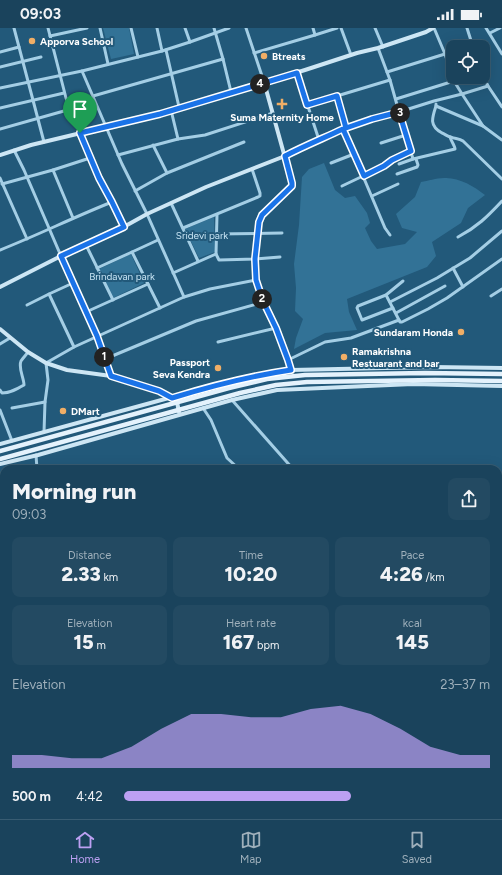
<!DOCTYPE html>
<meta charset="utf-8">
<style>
body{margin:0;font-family:Figtree,sans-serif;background:#234a62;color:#f1f3f6;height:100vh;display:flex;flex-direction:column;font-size:15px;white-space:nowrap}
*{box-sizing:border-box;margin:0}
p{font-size:13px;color:#9fb0bb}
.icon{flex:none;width:22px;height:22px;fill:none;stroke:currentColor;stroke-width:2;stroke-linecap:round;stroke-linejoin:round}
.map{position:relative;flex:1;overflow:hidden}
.drawer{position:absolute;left:0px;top:437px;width:502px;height:354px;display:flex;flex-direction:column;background:#1a435c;border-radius:12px 12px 0 0;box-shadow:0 4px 16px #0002,0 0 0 1px #385c72}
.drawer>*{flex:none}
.fabs{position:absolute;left:446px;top:12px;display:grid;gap:8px}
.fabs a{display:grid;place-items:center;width:44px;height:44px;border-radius:8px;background:#1a435c;box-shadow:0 4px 16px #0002,0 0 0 1px #385c72;font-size:20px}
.pin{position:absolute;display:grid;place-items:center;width:34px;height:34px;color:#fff;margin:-41px -17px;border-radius:50% 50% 50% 0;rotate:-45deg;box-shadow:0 0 4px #0007}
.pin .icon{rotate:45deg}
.km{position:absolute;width:20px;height:20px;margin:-10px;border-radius:50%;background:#222;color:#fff;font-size:11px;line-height:20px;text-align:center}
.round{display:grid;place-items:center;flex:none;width:42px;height:42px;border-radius:8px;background:#234a62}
.head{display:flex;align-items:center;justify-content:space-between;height:68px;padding:0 12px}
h1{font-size:22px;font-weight:800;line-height:30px}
.figures{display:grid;grid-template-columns:repeat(3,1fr);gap:6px;height:68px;padding:4px 12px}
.figures div{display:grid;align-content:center;border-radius:8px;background:#234a62;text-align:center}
.figures b{font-size:20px;font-weight:800}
.figures small{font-size:11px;font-weight:400}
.figures p{font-size:11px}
.chart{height:112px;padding:8px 12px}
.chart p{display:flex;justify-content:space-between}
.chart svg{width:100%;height:72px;margin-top:4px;fill:#bca0f2;opacity:.7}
ul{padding:0 12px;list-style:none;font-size:13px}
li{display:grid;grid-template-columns:64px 48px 1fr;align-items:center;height:30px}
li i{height:10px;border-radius:5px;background:#bca0f2}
.status{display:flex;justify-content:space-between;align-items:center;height:28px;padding:0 20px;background:#1a435c;direction:ltr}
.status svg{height:11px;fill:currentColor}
.tabs{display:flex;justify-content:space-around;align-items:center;height:56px;border-top:1px solid #385c72;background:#1a435c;font-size:11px;color:#9fb0bb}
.tabs a{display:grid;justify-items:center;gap:2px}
.tabs .on{color:#bca0f2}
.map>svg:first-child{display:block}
.green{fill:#327296}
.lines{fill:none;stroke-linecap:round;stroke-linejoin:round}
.stream{stroke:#98cbe6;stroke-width:1}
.street{stroke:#a4cee5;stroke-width:3}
.secondary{stroke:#cde6f4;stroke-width:4}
.primary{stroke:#e4f2fc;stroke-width:4.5}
.route-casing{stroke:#fff;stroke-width:8}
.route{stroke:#1a73e8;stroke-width:5}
.poi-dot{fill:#f0ae66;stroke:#22597a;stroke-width:1.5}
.labels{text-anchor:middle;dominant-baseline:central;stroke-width:4;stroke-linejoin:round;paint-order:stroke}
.poi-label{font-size:10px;font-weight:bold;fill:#fff;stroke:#22597a;text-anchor:start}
.park-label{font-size:10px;fill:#c7e4f4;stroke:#22597a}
</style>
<div class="status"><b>09:03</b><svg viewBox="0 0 49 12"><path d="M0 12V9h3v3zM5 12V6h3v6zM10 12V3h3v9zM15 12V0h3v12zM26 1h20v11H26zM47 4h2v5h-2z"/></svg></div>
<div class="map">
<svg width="502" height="791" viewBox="0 0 502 791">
<rect width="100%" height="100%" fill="#22597a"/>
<!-- green -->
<g class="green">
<path d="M103,0H129L134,26L111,31Z"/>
<path d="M324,135L335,162L345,170L355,168L367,185L370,195L365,200L371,213L377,221L405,216L417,204L402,200L396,186L415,169L421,154C428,153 436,150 444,150C458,149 474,158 485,167L468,180L461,195L432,214L436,228L427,239L347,271L349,284L357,302L325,305L294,321L296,310L303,291L295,283L296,260L294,236L299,197L302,149L309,141Z"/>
<path d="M214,189L215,224L199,230L185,201Z"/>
<path d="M131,226L144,255L113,270L99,241Z"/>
</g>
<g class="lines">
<!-- stream -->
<path class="stream" d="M59,787L60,791"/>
<!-- street -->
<g class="street">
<path d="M14,0L44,114"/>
<path d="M48,0L66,70L90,130L99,150L112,174"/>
<path d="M100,0L108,36"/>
<path d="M131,0L138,29"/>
<path d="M157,0L162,23"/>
<path d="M185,0L190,14"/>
<path d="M246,0L264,54"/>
<path d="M313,0L315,7"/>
<path d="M341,0L351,27"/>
<path d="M375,0L383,19"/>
<path d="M434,0L445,26L454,53L462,66L483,98L502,112"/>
<path d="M467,0L473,19"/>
<path d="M486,0L502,26"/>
<path d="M490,5L500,0"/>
<path d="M50,8L87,0"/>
<path d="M166,22L179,79"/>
<path d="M0,24L19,19"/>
<path d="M254,25L315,7L337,0"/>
<path d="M223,31L231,64"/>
<path d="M0,39L41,29"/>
<path d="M82,43L162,23L190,14L229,0"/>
<path d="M387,44L445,26"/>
<path d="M297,45L319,112"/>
<path d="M483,48L488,58L502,79"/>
<path d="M0,60L82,43L122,136L147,186L184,269"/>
<path d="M93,68L223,31L214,0"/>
<path d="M337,68L346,100"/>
<path d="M396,71L454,53"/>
<path d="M436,76V78L483,98"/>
<path d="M307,77L390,52L378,20"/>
<path d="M436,78C432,90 429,98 442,105C445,106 448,109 451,109C455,111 459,110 463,113L502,151"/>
<path d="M0,80L64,65"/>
<path d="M171,82L178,111"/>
<path d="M0,101L71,81"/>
<path d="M343,101L385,200L390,207"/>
<path d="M381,115L406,107"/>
<path d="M153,117L167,145"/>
<path d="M14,122L24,142L61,228L97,308L111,348"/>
<path d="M118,127L178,111L205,107L273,85"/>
<path d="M285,128C313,114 342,99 372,90C381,88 390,86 399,84L390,52"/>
<path d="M413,131L399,84L434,73L462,66L488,58"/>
<path d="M331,135L354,126"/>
<path d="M399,136L413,131L455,121C455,118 451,113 450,109"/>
<path d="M53,142L73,190"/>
<path d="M397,146L417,139L418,137L416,131"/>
<path d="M0,150L27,211"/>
<path d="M2,156L53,142L90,130"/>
<path d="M342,158L384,138L392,131L411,123"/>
<path d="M135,163L167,145L244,114"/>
<path d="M372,168L398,156"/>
<path d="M171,175L198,233"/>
<path d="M183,200L258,169L260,168V165L252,141"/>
<path d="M216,206L282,205"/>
<path d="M458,209C477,199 487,189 502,173"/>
<path d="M86,217L113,272"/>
<path d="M0,222C38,207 74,189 112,174L124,199"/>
<path d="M132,224L158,212"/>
<path d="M216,226L219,232L255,231L280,229"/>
<path d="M97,240L132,224L160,280"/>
<path d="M453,240L463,259"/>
<path d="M173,245L216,226L217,187"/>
<path d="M73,255L49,266L74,319"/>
<path d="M386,267L399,292"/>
<path d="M491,268L502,261"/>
<path d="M390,274L437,250L465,233L470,230L502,203"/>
<path d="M27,277L49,266"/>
<path d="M393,280L362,292L357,280L358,278L386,267L403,253"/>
<path d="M86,284L148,256"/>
<path d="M396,285L445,258"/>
<path d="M218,314L276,300"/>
<path d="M0,316L10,310"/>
<path d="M105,331L196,293L264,274"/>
<path d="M288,332L325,314L351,310L399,292L400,294H402L428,281L447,270L502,231"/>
<path d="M0,362L2,365C10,365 17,361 24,357C24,350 18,340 21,333C23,330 26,327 28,324"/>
<path d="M232,372L293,441"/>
<path d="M12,380L45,374"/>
<path d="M203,380L211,392L227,430L239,441"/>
<path d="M0,382L12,413"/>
<path d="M44,404L45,374L48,352L46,335L74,319L184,269L210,261L256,252"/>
<path d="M36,427L37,441"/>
<path d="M0,467L4,466"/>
<path d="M0,491L4,490"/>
<path d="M0,495L4,505"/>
<path d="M0,586H4"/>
<path d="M0,655L4,665"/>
<path d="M0,694L4,693"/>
<path d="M0,723L4,721"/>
<path d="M33,787L34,791"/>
<path d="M50,791L56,789"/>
</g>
<!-- secondary -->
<g class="secondary">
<path d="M264,54L292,155V158L262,187C258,196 258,207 257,217C255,228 254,242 257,253C264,284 284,310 291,342"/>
<path d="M0,127L31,117L160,86L305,42L357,25L378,20L426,4L433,0"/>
<path d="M0,259L61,228L120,201L147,186L206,159L285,128"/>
<path d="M0,301L28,324L46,335L67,342L111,348L159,363L172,370L177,374L179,384"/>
<path d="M0,416L231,353L253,348L291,342L433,339L502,340"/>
<path d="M0,436L38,427L232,372L277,362L413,356L502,358"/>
<path d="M484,787L487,791"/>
</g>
<!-- primary -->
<g class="primary">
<path d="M0,423L229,360L267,351L305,347L425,345L502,346"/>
<path d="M0,431L240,365L276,357L307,354L435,352L502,353"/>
<path d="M498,628L502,626"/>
<path d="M498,632L502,630"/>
<path d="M498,636L502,635"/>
<path d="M0,756L4,755"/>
<path d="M0,761L4,759"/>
<path d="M0,767L4,765"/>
</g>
</g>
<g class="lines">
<!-- route casing -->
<g class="route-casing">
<path id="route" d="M80,105L99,150L112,174L124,199L61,228L97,308L111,348L159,363L172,370C211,358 250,348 291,342L288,332L276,300L263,273L256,252L255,231L259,194L262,187L292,158V155L285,128C304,118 324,110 343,101L346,100L372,91L399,84L411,123L392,132L384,138L364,148L343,101L346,100L337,68L307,77L297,45L160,86L80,105"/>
</g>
<!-- route -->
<use href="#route" class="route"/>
</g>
<!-- markers -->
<g class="poi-dot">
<circle cx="32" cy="13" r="4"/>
<circle cx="264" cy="28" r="4"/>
<path d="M280 70h4v4h4v4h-4v4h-4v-4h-4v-4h4z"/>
<circle cx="461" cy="304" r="4"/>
<circle cx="344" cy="329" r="4"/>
<circle cx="218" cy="340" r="4"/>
<circle cx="63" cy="383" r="4"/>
</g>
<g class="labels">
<!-- poi labels -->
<g class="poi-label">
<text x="40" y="13">Apporva School</text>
<text x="272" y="28">Btreats</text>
<text x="282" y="89" text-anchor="middle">Suma Maternity Home</text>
<text x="453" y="304" text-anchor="end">Sundaram Honda</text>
<text x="352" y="323">Ramakrishna<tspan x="352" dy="12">Restuarant and bar</tspan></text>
<text x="210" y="334" text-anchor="end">Passport<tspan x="210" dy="12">Seva Kendra</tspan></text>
<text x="71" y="383">DMart</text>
</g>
<!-- park labels -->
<g class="park-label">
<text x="202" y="207">Sridevi park</text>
<text x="122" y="248">Brindavan park</text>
</g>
</g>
</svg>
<div class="fabs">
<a><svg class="icon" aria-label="locate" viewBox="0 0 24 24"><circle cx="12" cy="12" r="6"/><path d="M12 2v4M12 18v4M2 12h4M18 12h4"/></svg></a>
</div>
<div class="pin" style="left:80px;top:105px;background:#1e9e55"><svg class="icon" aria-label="arrive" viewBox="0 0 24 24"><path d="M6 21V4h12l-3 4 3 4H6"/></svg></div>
<b class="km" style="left:104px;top:329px">1</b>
<b class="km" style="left:262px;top:271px">2</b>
<b class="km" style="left:400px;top:85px">3</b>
<b class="km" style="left:260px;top:56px">4</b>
<section class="drawer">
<div class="head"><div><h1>Morning run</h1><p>09:03</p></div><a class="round"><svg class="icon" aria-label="share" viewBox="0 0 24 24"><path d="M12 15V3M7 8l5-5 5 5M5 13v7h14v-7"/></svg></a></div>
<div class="figures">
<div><p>Distance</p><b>2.33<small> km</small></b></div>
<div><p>Time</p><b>10:20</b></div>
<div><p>Pace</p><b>4:26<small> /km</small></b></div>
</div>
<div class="figures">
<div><p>Elevation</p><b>15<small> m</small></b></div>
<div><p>Heart rate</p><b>167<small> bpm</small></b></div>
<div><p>kcal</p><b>145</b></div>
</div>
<div class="chart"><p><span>Elevation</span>23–37 m</p>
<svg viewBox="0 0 160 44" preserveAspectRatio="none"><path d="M0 44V36L10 36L20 38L30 38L40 31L50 20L60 11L70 11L80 13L90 13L100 8L110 6L120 11L130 20L140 31L150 36L160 36V44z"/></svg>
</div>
<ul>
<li><b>500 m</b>4:42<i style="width:62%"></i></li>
</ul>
</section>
</div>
<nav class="tabs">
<a class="on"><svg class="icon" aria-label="home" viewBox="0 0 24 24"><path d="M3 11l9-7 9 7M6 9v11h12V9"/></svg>Home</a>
<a><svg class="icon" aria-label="map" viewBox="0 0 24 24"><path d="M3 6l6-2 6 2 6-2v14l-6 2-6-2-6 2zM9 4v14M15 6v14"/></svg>Map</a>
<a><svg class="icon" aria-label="saved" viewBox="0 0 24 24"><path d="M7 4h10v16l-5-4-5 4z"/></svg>Saved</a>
</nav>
